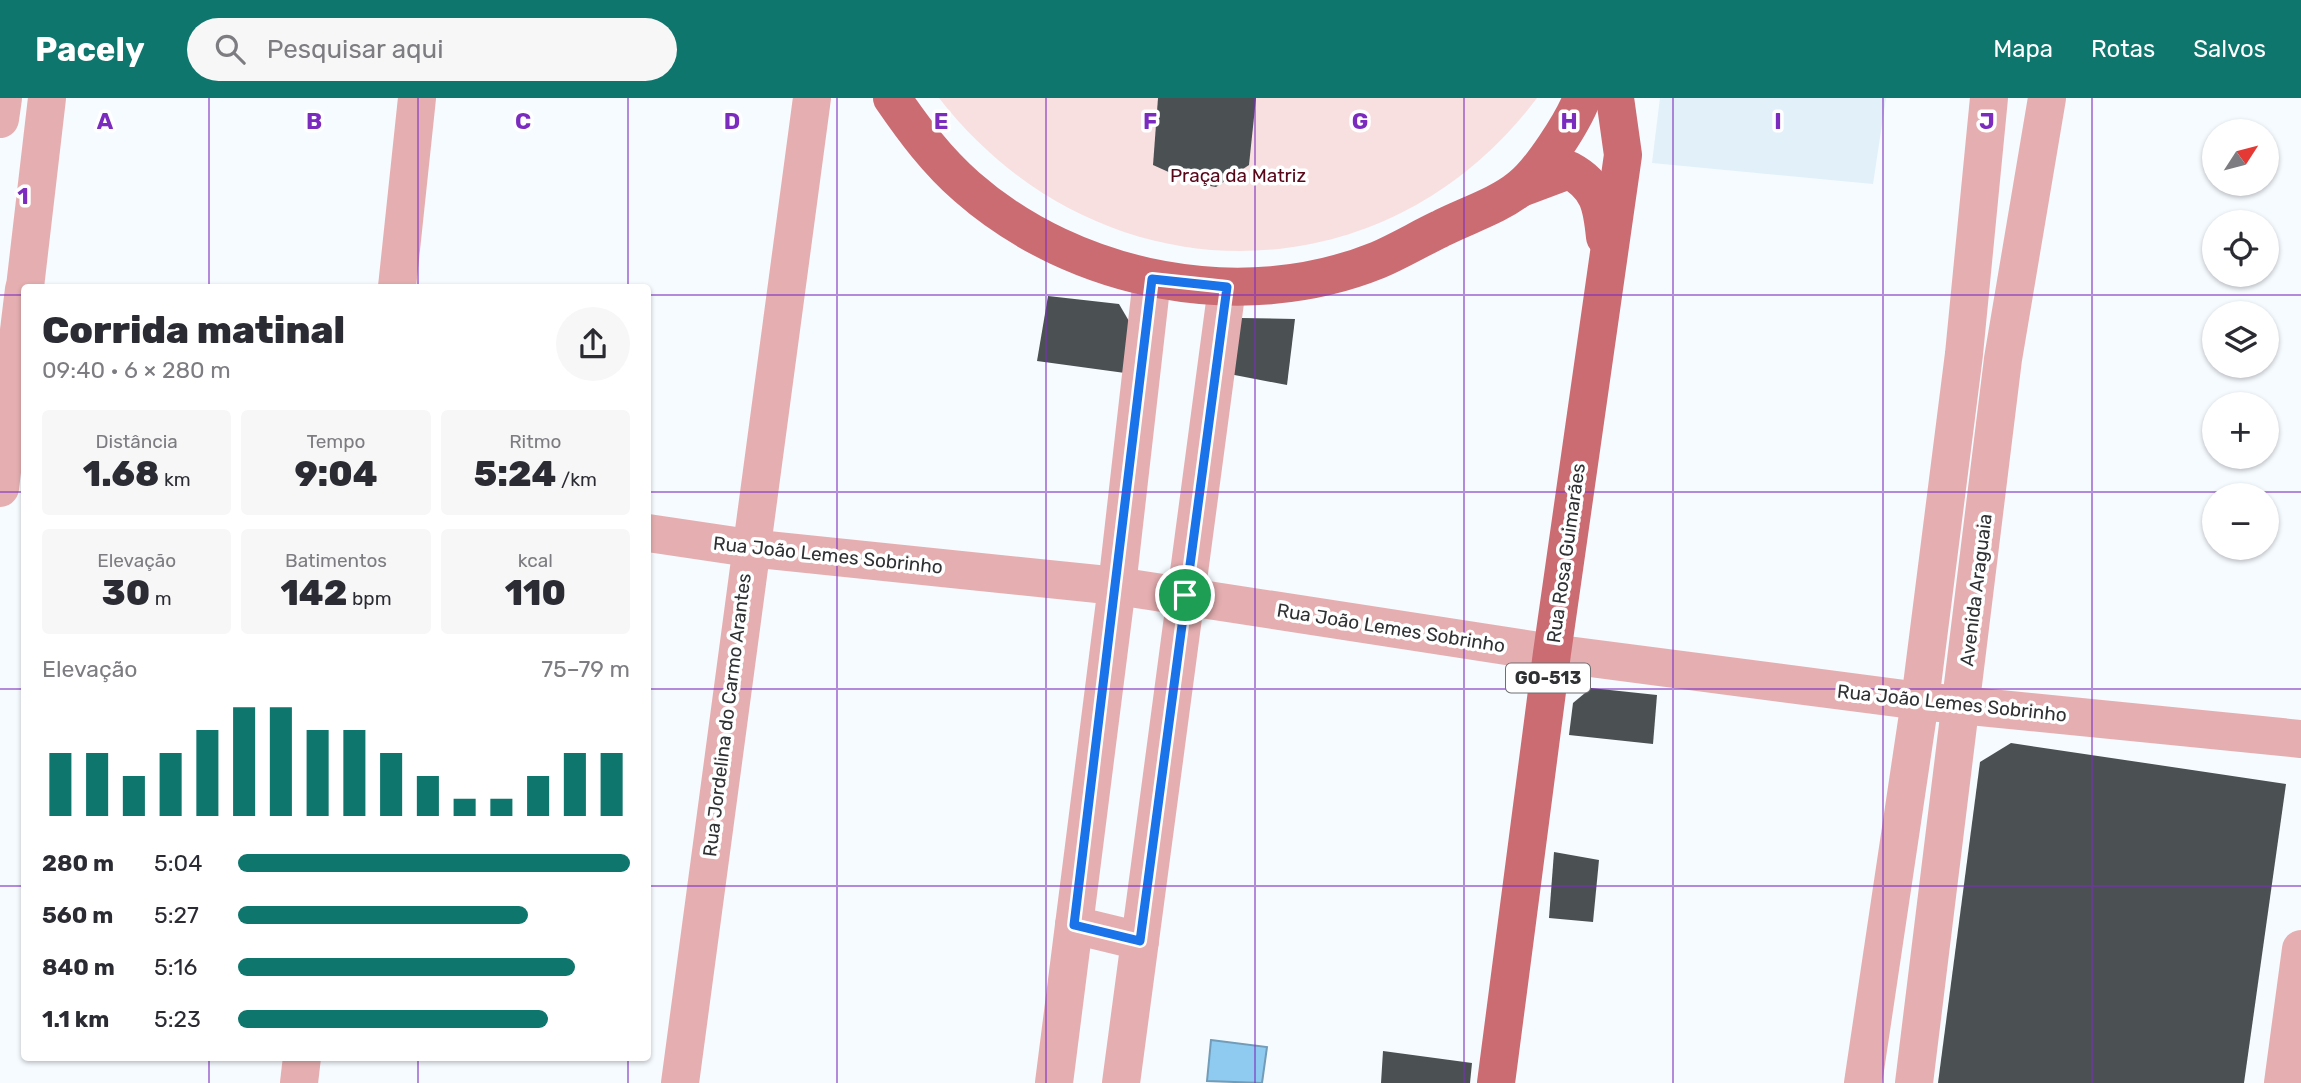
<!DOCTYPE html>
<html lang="pt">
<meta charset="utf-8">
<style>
body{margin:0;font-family:Rubik,sans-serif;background:#f7f7f7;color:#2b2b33;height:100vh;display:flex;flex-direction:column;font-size:26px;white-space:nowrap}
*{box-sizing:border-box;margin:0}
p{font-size:23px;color:#7c7c81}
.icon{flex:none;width:38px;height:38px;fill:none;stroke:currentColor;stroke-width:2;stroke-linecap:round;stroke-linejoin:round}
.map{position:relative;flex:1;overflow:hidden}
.side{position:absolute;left:21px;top:186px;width:630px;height:777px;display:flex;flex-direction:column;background:#fff;border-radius:7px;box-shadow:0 2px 5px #0004}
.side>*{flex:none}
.needle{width:46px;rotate:54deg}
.controls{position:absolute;left:2202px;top:21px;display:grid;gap:14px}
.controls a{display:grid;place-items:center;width:77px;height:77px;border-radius:50%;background:#fff;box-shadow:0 2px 5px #0004;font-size:35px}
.pin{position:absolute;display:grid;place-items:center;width:60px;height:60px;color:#fff;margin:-30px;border:4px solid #fff;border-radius:50%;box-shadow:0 2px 7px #0007}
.round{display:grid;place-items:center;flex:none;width:74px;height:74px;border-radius:37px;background:#f7f7f7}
.summary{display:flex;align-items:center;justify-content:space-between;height:119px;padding:0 21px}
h1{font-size:38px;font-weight:800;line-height:52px}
.stats{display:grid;grid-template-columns:repeat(3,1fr);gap:10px;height:119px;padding:7px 21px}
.stats div{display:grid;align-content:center;border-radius:7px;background:#f7f7f7;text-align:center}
.stats b{font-size:35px;font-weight:800}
.stats small{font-size:19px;font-weight:400}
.stats p{font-size:19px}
.chart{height:196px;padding:14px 21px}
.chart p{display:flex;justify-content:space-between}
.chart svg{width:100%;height:126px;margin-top:7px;stroke:#0f766e;stroke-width:6}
ul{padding:0 21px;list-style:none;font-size:23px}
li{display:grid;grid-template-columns:112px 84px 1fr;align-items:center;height:52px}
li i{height:18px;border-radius:9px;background:#0f766e}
header{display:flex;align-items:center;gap:42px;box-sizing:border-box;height:98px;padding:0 35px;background:#0f766e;color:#fff}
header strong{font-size:33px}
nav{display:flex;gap:38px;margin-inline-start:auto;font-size:24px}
.search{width:490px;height:63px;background:#f7f7f7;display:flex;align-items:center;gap:18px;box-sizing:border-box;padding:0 24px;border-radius:38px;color:#7c7c81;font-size:26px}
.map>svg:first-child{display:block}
.built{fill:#e2f0f9}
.green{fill:#f9e0e0}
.water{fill:#8fcaf0;stroke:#729cb7;stroke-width:2}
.building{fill:#4b5053}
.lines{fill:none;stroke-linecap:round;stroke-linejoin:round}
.minor{stroke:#e5afb1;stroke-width:38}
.major{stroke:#cb6c73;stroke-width:38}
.route-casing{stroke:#fff;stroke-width:14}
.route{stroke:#1a73e8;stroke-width:9}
.grid{fill:none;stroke:#7b2cbf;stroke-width:2;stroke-opacity:0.55}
.labels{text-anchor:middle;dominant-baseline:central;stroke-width:7;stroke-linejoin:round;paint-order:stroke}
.shield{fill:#fff;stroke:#6d6f70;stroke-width:2}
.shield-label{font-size:18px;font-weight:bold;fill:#2f3133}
.park-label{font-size:19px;fill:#580719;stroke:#fff}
.street-label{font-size:19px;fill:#2f3133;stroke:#fff}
.grid-label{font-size:23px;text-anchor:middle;font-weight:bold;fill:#7b2cbf;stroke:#fff;stroke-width:7;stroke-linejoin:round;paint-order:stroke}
</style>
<header>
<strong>Pacely</strong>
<div class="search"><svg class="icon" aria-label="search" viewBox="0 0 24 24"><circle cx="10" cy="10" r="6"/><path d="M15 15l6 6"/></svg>Pesquisar aqui</div>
<nav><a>Mapa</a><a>Rotas</a><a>Salvos</a></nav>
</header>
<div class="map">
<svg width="2301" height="985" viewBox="0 0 2301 985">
<rect width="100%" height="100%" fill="#f6fbff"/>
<!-- built -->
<path class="built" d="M1660,0H1886L1873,86L1652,65Z"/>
<!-- green -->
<path class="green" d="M939,0H1537C1382,206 1096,202 939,0Z"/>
<!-- water -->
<path class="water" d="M1211,942L1267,949L1262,985L1207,983Z"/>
<!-- building -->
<g class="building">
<path d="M1158,0H1256L1249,67L1216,89L1193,85L1153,67Z"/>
<path d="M1048,198L1119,206L1133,230L1125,275L1037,263Z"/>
<path d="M1241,220L1295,221L1287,287L1219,274Z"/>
<path d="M1591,590L1657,597L1653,646L1569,637L1573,605Z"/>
<path d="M2011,645L2286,686L2244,985H1938L1980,664Z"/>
<path d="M1554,754L1599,762L1593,824L1549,820Z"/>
<path d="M1383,953L1472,965L1470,985H1381Z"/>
</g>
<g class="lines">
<!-- minor -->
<g class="minor">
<path d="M0,21L3,0"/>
<path d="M25,189L47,0"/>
<path d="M397,189L417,0"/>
<path d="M0,390L24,191"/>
<path d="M648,435L749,450L1117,488L1552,555L1920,603L2301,641"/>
<path d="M1074,827L1140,843"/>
<path d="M299,985L302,959"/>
<path d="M680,985L812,0"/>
<path d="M1054,985L1117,488L1152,181"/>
<path d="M1121,985L1227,189"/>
<path d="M1863,985L1920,603L1964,256L1989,0"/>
<path d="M1914,985L2003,261L2047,0"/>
<path d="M2283,985L2301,851"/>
</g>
<!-- major -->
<g class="major">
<path d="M892,0C914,32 937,63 967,89C1075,184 1243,217 1378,162C1399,153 1419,141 1440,131C1465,118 1498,108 1520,90C1540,75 1573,24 1582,0"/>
<path d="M1521,90L1569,72C1599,88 1602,108 1605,139"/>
<path d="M1496,985L1552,555L1623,57L1615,0"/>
</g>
</g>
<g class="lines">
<!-- route casing -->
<g class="route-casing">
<path id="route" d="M1152,181L1227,189L1140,843L1074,827Z"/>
</g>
<!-- route -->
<use href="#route" class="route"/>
</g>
<!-- grid -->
<path class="grid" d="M209,0V189M418,0V189M628,0V189M837,0V985M1046,0V985M1255,0V985M1464,0V985M1673,0V985M1883,0V985M2092,0V985M0,197H24M648,197H2301M0,394H24M648,394H2301M0,591H24M648,591H2301M0,788H24M648,788H2301M209,959V985M418,959V985M628,959V985"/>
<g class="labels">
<!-- shield labels -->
<rect class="shield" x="1506" y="565.5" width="84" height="29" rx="5"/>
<g class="shield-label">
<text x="1548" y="580">GO-513</text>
</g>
<!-- park labels -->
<g class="park-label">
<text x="1238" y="77">Praça da Matriz</text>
</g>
<!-- street labels -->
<g class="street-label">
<text transform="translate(1566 455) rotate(-82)">Rua Rosa Guimarães</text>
<text transform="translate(828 457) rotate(6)">Rua João Lemes Sobrinho</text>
<text transform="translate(1976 492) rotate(-83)">Avenida Araguaia</text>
<text transform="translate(1391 530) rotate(9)">Rua João Lemes Sobrinho</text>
<text transform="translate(1952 605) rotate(6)">Rua João Lemes Sobrinho</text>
<text transform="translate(727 617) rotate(-83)">Rua Jordelina do Carmo Arantes</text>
</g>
</g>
<g class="grid-label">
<text x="105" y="31">A</text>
<text x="314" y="31">B</text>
<text x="523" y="31">C</text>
<text x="732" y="31">D</text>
<text x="941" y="31">E</text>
<text x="1150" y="31">F</text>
<text x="1360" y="31">G</text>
<text x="1569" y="31">H</text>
<text x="1778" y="31">I</text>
<text x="1987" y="31">J</text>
<text x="23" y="106">1</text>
</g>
</svg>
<div class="controls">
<a><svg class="needle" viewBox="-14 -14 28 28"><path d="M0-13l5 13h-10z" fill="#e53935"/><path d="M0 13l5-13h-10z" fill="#7c7c81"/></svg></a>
<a><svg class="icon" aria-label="locate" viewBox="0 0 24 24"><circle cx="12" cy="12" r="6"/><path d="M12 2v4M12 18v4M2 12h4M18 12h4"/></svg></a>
<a><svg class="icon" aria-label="layers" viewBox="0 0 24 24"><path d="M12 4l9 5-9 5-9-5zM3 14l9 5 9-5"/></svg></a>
<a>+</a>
<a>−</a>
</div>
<div class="pin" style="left:1185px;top:497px;background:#1e9e55"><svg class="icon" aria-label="arrive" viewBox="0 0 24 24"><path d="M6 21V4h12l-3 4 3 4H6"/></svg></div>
<section class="side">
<div class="summary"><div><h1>Corrida matinal</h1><p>09:40 · 6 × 280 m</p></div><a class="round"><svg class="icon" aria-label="share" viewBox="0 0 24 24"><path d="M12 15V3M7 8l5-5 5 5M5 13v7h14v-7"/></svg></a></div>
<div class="stats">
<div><p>Distância</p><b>1.68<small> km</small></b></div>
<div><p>Tempo</p><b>9:04</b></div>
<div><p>Ritmo</p><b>5:24<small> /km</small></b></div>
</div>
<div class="stats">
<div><p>Elevação</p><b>30<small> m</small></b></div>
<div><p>Batimentos</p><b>142<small> bpm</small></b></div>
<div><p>kcal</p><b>110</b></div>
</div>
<div class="chart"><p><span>Elevação</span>75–79 m</p>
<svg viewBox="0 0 160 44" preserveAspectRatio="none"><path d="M5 44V22M15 44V22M25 44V30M35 44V22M45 44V14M55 44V6M65 44V6M75 44V14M85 44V14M95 44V22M105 44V30M115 44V38M125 44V38M135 44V30M145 44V22M155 44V22"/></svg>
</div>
<ul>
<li><b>280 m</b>5:04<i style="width:100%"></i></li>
<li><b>560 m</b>5:27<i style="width:74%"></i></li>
<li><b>840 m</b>5:16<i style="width:86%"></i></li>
<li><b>1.1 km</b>5:23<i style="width:79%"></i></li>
</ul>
</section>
</div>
